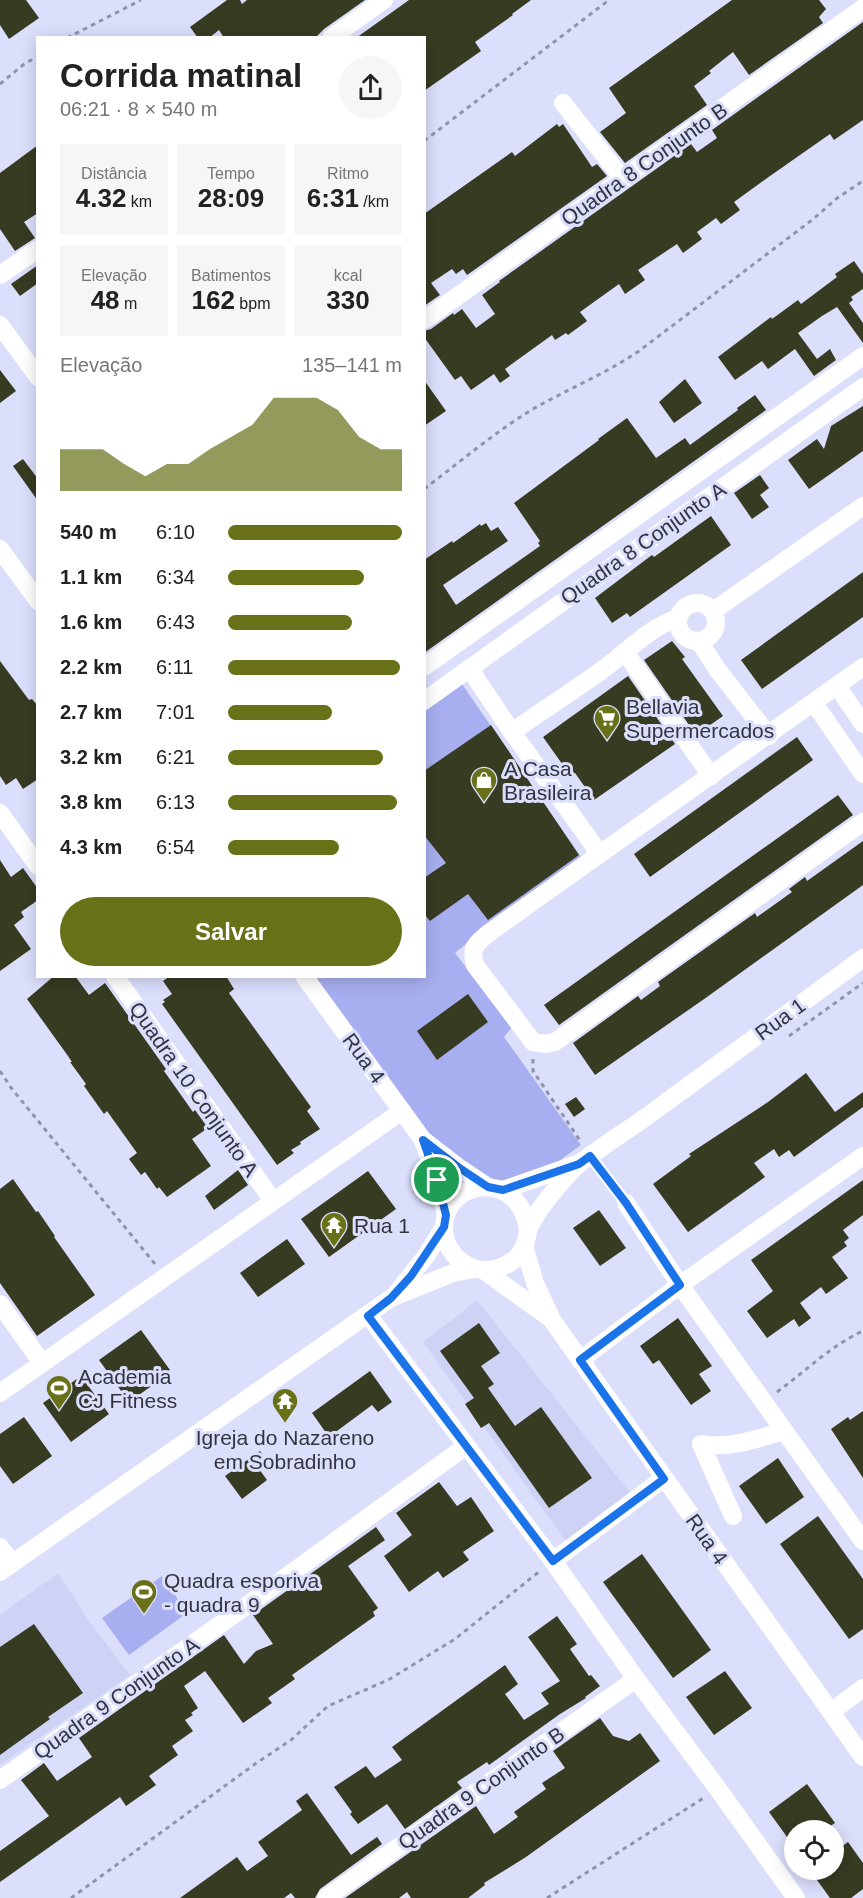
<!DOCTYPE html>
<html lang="pt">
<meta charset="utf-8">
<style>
body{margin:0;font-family:Arial,sans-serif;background:#f6f6f6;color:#222;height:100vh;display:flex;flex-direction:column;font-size:22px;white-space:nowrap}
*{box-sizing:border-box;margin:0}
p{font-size:20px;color:#767676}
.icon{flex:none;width:33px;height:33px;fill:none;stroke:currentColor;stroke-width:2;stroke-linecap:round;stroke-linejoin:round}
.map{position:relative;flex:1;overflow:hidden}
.side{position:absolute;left:36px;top:36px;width:390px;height:942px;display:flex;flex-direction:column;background:#fff;border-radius:0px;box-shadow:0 3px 15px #0003}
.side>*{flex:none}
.tools{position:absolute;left:784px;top:1820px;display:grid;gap:12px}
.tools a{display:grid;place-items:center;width:60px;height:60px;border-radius:50%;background:#fff;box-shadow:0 3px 15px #0003;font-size:30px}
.pin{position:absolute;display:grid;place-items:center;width:51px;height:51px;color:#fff;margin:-26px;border:3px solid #fff;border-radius:50%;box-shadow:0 2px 6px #0007}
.round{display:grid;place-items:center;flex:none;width:63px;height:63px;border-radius:32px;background:#f6f6f6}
.overview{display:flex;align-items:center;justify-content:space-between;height:102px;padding:0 24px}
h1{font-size:33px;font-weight:700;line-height:45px}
.metrics{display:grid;grid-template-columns:repeat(3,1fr);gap:9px;height:102px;padding:6px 24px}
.metrics div{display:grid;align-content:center;border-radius:0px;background:#f6f6f6;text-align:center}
.metrics b{font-size:26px;font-weight:700}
.metrics small{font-size:16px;font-weight:400}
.metrics p{font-size:16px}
.chart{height:168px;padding:12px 24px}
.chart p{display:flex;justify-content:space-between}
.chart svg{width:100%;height:108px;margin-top:6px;fill:#687018;opacity:.7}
.button{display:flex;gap:12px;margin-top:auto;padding:12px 24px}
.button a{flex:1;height:69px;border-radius:36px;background:#687018;color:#fff;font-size:24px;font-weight:700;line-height:69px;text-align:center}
ul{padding:0 24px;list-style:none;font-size:20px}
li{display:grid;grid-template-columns:96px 72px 1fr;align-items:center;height:45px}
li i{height:15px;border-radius:8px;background:#687018}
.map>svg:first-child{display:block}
.built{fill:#ced3f6}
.green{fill:#a7aff0}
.building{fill:#373b22}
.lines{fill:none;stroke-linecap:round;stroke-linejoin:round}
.path{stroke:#9194a9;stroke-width:3;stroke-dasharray:4.5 4.5;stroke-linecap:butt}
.minor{stroke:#fff;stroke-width:18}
.route-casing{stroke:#fff;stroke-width:12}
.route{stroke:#1a73e8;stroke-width:8}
.labels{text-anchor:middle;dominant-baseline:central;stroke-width:6;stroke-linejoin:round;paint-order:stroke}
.street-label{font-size:21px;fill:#32343f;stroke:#dbdffc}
.poi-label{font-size:21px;fill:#32343f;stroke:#dbdffc;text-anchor:start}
</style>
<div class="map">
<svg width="863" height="1898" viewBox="0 0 863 1898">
<rect width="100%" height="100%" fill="#dbdffc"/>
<!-- built -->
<g class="built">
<path d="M477,1300L631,1494L567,1543L423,1342Z"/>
<path d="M58,1573L87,1618L130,1675L0,1765V1615Z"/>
</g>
<!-- green -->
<g class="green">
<path d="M462,684L583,860L481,931L455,953L512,1027L504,1037L581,1145L548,1169L528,1178L492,1181L430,1144L313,977L424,976L425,711Z"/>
<path d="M162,1576L187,1613L129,1655L102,1618Z"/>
</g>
<!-- building -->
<g class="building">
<path d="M0,0H26L39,18L9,39L0,25Z"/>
<path d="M227,0H240L242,4L247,0H365L324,29L315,38H224L219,30L209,38H198L190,27Z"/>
<path d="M409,0H531L512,14L513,15L475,42L481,51L424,91V38H356Z"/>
<path d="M732,0H819L826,9L819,17L823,23L749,75L733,52L709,71L711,73L694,86L707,105L625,163L600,132L626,113L609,88Z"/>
<path d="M863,22V120L834,140L830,134L770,176L734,202L740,210L721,224L716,218L697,232L702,239L683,253L677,244L638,270L645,280L625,294L619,284L580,312L587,321L568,335L566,333L555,340L552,335L505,369L510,376L500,383L494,374L471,390L461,376L455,380L424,337V331L431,329L453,313L454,315L462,309L476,328L495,314L482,295L500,282L499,281L691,144L697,152L717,138L712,130Z"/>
<path d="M557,124L559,127L563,124L592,167L597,164L607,176L467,275L463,269L456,274L452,269L431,283L440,295L424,306V214L512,152L515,156Z"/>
<path d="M38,145V213L24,222L35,238L15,251L0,229V173Z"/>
<path d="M854,261L863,274V289L851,297L853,300L849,303L863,323V343L837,307L822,316L798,333L817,359L830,349L836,360L814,376L795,349L768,369L762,361L735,380L718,357L771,317L772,319L798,300L801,304L837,277L835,274Z"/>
<path d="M38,265V283L20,296L11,284Z"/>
<path d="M0,370L16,391L0,403Z"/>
<path d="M685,379L702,403L674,423L659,402Z"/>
<path d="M424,380L446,411L424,426Z"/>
<path d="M755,395L766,410L424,653V560L452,541L453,543L480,524L481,526L486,523L491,531L498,527L508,541L443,585L456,605L540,546L538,543L540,541L514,503L599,440L598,439L627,418L656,458L685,438L690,445L738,410L737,408Z"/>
<path d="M863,406V451L809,489L788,460L817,439L824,449L831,426Z"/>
<path d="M23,459L38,479V501L13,466Z"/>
<path d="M760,475L769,488L760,495L769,507L752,519L734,493Z"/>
<path d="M711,516L731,545L630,617L627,613L612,623L595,598L652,555L654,557Z"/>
<path d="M863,572V617L762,689L741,660Z"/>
<path d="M672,641L685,657L682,659L723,716L696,735L644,660Z"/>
<path d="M0,661L29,700L32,699L38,706V779L23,789L16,778L6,785L0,776Z"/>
<path d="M628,676L675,744L594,800L575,773L570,775L543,737Z"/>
<path d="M491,725L579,855L488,920L468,894L430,921L424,914V878L446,863L424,835V771Z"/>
<path d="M797,737L813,760L650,877L634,854Z"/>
<path d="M838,795L853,815L559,1025L544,1005Z"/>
<path d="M863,841V885L707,997L595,1075L573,1043L638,996L641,1000L660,986L658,982L755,913L757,917L792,892L789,889L805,877L807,881Z"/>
<path d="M0,860L11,877L23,868L38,889V900L21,912L24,917L14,925L31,949L0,971Z"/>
<path d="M54,976H75L89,995L105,983L166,1069L164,1071L193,1112L195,1110L208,1128L192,1139L211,1166L167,1197L159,1187L157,1189L145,1172L141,1175L129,1159L137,1153L107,1111L104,1114L84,1086L86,1084L70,1062H72L68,1056L27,999Z"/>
<path d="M170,976H226L234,989L229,993L311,1107L307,1111L320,1129L300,1142L301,1144L291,1150L294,1153L277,1165L162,1004L165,1002L163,1000L172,994L163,981Z"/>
<path d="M468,994L488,1022L437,1060L417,1031Z"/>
<path d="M806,1073L835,1112L863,1092V1107L794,1157L789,1150L779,1157L774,1149L754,1163L765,1177L688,1232L653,1184L691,1156L689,1154L768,1102Z"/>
<path d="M576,1097L585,1109L574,1117L565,1104Z"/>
<path d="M238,1170L248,1185L214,1210L205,1196Z"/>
<path d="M368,1171L396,1209L329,1257L301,1219Z"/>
<path d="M13,1179L36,1212L38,1211L55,1236L54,1237L95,1295L37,1336L0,1283V1189Z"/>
<path d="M863,1180V1215L843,1230L849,1238L844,1242L847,1246L832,1257L848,1278L826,1294L821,1287L800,1303L811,1318L799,1327L794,1319L767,1338L747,1311L773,1291L751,1260Z"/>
<path d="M599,1210L626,1248L600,1266L573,1228Z"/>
<path d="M287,1239L305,1264L258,1297L240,1273Z"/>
<path d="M678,1318L712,1366L699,1374L711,1391L691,1405L659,1360L653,1364L640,1346Z"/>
<path d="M479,1323L500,1353L481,1366L494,1384L488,1388L515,1426L541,1407L592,1478L549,1508L489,1423L481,1428L465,1404L474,1398L440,1351Z"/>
<path d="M141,1330L170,1370L166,1372L167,1375L129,1402L99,1360Z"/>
<path d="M370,1371L392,1402L378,1412L372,1405L329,1437L312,1413Z"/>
<path d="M81,1376L109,1414L71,1442L43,1403Z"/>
<path d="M863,1411V1478L831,1429L848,1417L850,1420Z"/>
<path d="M24,1417L52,1456L13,1484L0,1466V1434Z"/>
<path d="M260,1451L268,1463L259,1469L267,1480L242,1499L225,1476Z"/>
<path d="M778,1458L804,1497L766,1524L739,1486Z"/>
<path d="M439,1482L457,1506L471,1497L494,1531L463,1552L469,1560L443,1578L438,1571L409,1592L384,1556L412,1535L396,1513Z"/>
<path d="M818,1516L863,1579V1629L849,1639L780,1544Z"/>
<path d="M376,1527L385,1540L348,1566L378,1608L373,1612L375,1616L292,1675L295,1679L268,1698L272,1703L243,1723L205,1671L184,1686L198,1708L191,1713L193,1715L185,1720L193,1731L172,1746L178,1755L149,1776L156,1785L126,1806L120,1797L0,1882V1851L49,1816L21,1780L44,1763L57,1781L92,1757L79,1738L224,1635L244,1664L256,1651L273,1644L253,1615Z"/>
<path d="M642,1554L711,1650L673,1678L603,1582Z"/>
<path d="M557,1616L577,1644L570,1649L589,1676L591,1675L600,1686L585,1697L586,1698L560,1714L489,1765L487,1762L457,1782L462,1788L405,1829L387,1804L358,1824L350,1814L352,1812L334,1787L366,1766L375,1778L402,1760L392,1747L505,1665L518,1684L505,1694L524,1720L549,1704L541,1693L560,1681L528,1637Z"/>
<path d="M34,1624L83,1693L48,1717L50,1719L0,1755V1647Z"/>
<path d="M725,1671L752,1708L714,1735L686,1697Z"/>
<path d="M600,1718L613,1736L629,1741L640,1733L660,1761L526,1857L484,1883L485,1885L468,1898H411L407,1892L399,1898H345L476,1806L494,1834L518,1817L514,1812L546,1789L542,1783L565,1768L553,1751Z"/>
<path d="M807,1784L835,1823L824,1830H795V1848L769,1812Z"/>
<path d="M307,1793L351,1855L377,1837L382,1844L320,1889L315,1898H295L291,1893L284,1898H180L237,1857L247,1871L268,1856L258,1842L302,1810L296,1801Z"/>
<path d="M848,1842L863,1863V1889L851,1898H830L809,1869H834V1852Z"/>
</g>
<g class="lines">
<!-- path -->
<g class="path">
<path d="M67,38L141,0"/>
<path d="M0,84L23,65L38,56"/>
<path d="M424,141L609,0"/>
<path d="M424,489C460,462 495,432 533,409C568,389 605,374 639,351L812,220L836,199L863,181"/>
<path d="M789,1036L863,983"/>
<path d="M533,1059V1071L581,1142"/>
<path d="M0,1071L12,1089L155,1264"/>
<path d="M599,1167L617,1191"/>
<path d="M777,1392C806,1371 830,1346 863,1331"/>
<path d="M71,1898L255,1764L291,1740L328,1706L388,1680L455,1639L540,1571"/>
<path d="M547,1898L705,1797"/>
</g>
<!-- minor -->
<g class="minor">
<path d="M331,38L384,0"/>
<path d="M563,103L623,179"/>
<path d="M0,275L38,249"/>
<path d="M424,320L863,8"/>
<path d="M0,325L38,377"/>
<path d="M0,549L38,601"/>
<circle cx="697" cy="622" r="19"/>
<path d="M713,611L863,506"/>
<path d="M699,641L717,669L769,736"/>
<path d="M625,652L711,776"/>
<path d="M424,667L863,356"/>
<path d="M863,667L490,932C476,944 470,946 475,965L533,1042L546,1044L555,1042L863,822"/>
<path d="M469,668L512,732L600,854"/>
<path d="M837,686L863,724"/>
<path d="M424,701L863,387"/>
<path d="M814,703L863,774"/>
<path d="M512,732C543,710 575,690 605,668C629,650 650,627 678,618"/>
<path d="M0,813L38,866"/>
<path d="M115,976L273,1201"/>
<path d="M304,976L423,1140L437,1180L446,1215"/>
<path d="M423,1140L458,1167L488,1187"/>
<path d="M503,1190L577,1164"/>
<path d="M626,1203L680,1285L863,1541"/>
<path d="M528,1229C518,1167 443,1180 444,1229C445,1259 478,1280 506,1265C517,1260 525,1249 527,1237C528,1234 527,1231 529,1228C536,1211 565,1176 579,1164C587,1157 597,1151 605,1145C624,1132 643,1120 661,1106C728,1057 796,1008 863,958"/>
<path d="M524,1246L535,1283L552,1320L863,1757"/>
<path d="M483,1270L550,1318"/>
<path d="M395,1295L426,1256L444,1227"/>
<path d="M0,1304L42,1363"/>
<path d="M368,1315L553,1561L636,1679L718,1789L796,1898"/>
<path d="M580,1360L680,1285L863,1156"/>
<path d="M0,1393L402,1111"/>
<path d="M701,1444C730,1449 756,1439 784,1431"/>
<path d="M701,1444L733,1516"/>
<path d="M0,1547L12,1563"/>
<path d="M553,1561L664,1478"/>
<path d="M0,1572L391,1298L453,1273L474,1269"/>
<path d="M831,1712L863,1688"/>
<path d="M0,1780L242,1609L466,1446"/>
<path d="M326,1898L636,1679"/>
</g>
</g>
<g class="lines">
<!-- route casing -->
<g class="route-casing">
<path id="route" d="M423,1140L458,1167L488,1187L503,1190L579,1164L590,1156L626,1203L680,1285L580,1360L664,1479L553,1561L368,1316L391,1298L411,1276L444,1227L446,1215L437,1180Z"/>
</g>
<!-- route -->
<use href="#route" class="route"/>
</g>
<!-- icons -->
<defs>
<g id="supermarket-pin" transform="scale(1.35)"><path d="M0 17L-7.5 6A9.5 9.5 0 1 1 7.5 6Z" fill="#687018" stroke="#dbdffc"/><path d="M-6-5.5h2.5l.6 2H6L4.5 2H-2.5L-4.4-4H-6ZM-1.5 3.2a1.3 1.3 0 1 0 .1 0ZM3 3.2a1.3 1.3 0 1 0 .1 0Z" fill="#fff"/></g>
<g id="shop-pin" transform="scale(1.35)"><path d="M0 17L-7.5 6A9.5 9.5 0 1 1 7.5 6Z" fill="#687018" stroke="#dbdffc"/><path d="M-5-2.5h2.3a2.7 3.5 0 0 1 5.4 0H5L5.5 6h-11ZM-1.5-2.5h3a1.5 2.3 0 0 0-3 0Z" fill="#fff"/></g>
<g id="temple-pin" transform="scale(1.35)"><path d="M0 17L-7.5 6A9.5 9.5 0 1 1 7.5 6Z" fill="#687018" stroke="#dbdffc"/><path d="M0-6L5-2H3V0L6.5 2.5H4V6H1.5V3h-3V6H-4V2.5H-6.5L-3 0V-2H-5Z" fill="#fff"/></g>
<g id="stadium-pin" transform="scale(1.35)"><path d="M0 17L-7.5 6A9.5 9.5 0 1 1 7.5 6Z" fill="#687018" stroke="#dbdffc"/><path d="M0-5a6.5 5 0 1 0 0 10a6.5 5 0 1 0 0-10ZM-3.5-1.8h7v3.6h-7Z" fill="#fff"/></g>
</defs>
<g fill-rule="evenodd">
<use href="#supermarket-pin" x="607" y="718"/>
<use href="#shop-pin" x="484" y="780"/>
<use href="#temple-pin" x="334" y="1225"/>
<use href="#stadium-pin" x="59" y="1388"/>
<use href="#temple-pin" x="285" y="1401"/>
<use href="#stadium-pin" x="144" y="1592"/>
</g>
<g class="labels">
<!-- street labels -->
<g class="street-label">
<text transform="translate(644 164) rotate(-35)">Quadra 8 Conjunto B</text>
<text transform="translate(643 543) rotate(-35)">Quadra 8 Conjunto A</text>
<text transform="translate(780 1019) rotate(-36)">Rua 1</text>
<text transform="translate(364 1058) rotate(54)">Rua 4</text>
<text transform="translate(194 1089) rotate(55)">Quadra 10 Conjunto A</text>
<text transform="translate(707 1539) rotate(55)">Rua 4</text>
<text transform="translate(116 1698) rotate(-35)">Quadra 9 Conjunto A</text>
<text transform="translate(481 1788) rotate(-35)">Quadra 9 Conjunto B</text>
</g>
<!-- poi labels -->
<g class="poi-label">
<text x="626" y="706">Bellavia<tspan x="626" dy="24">Supermercados</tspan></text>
<text x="504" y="768">A Casa<tspan x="504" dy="24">Brasileira</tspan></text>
<text x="354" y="1225">Rua 1</text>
<text x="78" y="1376">Academia<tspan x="78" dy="24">CJ Fitness</tspan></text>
<text x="285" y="1437" text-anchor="middle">Igreja do Nazareno<tspan x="285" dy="24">em Sobradinho</tspan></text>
<text x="164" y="1580">Quadra esporiva<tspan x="164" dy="24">- quadra 9</tspan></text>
</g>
</g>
</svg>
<div class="tools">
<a><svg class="icon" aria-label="locate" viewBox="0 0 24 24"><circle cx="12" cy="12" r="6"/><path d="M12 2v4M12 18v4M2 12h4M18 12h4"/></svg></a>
</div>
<div class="pin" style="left:437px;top:1180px;background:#1e9e55"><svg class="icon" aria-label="arrive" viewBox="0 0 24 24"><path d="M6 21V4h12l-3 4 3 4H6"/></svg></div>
<section class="side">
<div class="overview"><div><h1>Corrida matinal</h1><p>06:21 · 8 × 540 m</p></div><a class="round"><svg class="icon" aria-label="share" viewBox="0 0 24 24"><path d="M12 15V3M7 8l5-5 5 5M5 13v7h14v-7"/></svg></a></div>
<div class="metrics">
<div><p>Distância</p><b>4.32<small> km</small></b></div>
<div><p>Tempo</p><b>28:09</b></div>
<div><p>Ritmo</p><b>6:31<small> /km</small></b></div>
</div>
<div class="metrics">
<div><p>Elevação</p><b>48<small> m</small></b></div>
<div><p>Batimentos</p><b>162<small> bpm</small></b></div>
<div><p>kcal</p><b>330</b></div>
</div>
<div class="chart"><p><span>Elevação</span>135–141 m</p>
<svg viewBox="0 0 160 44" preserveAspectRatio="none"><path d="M0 44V27L10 27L20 27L30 33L40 38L50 33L60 33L70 27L80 22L90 17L100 6L110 6L120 6L130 11L140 22L150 27L160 27V44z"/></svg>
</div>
<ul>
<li><b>540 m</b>6:10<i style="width:100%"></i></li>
<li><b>1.1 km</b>6:34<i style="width:78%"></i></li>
<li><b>1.6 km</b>6:43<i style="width:71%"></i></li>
<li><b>2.2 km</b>6:11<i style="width:99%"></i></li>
<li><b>2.7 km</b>7:01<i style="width:60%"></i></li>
<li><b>3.2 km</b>6:21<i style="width:89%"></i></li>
<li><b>3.8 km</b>6:13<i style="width:97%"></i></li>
<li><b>4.3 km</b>6:54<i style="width:64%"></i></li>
</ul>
<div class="button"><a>Salvar</a></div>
</section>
</div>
